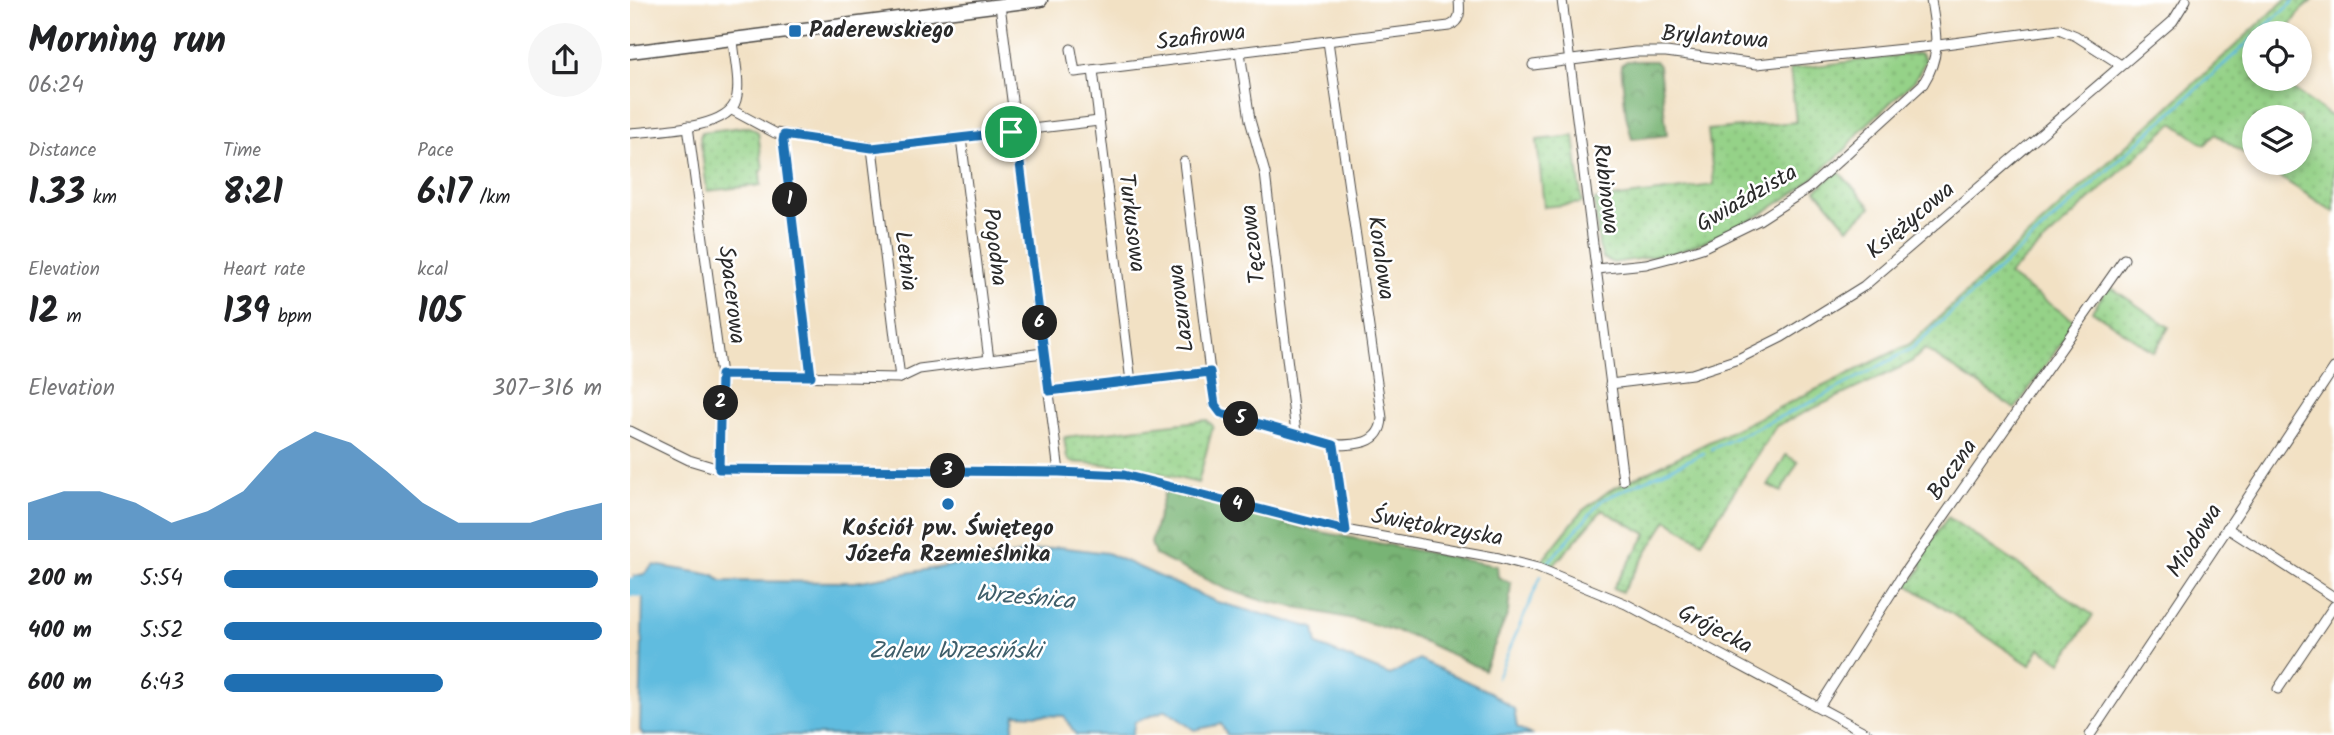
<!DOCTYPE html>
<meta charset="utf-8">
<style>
body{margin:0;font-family:Kalam,sans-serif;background:#f6f6f6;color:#202124;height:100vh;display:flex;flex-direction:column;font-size:26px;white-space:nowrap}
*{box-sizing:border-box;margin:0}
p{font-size:23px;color:#757577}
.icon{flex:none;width:38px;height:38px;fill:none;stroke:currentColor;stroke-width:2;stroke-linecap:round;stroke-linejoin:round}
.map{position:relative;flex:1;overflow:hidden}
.side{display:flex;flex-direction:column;background:#fff;width:630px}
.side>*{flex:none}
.buttons{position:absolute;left:1612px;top:21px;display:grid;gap:14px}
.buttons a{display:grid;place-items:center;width:70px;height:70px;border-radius:50%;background:#fff;box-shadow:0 4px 10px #0003;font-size:35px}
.pin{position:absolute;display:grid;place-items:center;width:60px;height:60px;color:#fff;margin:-30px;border:4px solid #fff;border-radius:50%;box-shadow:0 2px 7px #0007}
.km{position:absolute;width:35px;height:35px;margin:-18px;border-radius:50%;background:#222;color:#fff;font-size:19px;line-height:35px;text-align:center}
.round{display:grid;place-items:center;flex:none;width:74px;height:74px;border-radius:37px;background:#f6f6f6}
.head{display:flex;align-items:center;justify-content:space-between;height:119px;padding:0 28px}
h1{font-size:38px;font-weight:800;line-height:52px}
.stats{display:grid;grid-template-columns:repeat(3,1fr);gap:10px;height:119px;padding:7px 28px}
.stats div{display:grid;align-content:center}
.stats b{font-size:35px;font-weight:800}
.stats small{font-size:19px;font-weight:400}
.stats p{font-size:19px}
.chart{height:196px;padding:14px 28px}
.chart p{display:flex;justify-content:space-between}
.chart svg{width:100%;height:126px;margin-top:7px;fill:#1f6fb2;opacity:.7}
ul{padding:0 28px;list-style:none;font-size:23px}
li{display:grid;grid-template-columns:112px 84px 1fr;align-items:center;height:52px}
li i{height:18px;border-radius:9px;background:#1f6fb2}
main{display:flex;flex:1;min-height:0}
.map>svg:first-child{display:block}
.grass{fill:url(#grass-dots);stroke:#607e5a;stroke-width:2}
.forest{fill:url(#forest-crowns);stroke:#527050;stroke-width:2}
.park{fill:#95d288;stroke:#607e5a;stroke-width:2}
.water{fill:#61bcdf;stroke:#467485;stroke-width:2}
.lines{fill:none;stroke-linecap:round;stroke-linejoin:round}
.stream{stroke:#61bcdf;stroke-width:2.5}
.river{stroke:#61bcdf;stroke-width:18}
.street-casing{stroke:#494642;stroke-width:11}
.secondary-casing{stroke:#494642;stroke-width:15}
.street{stroke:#fff;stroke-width:9}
.secondary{stroke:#fff;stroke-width:12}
.route-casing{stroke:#fff;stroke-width:14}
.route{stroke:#1f6fb2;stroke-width:9}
.poi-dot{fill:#1f6fb2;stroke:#fff;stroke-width:2.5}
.labels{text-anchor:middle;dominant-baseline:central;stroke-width:5;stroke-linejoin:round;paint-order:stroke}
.poi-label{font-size:23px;font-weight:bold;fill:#2b2b2b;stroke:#fff;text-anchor:start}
.street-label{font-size:23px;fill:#2b2b2b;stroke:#fff}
.water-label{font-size:24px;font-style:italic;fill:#3e5e6a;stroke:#fff}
</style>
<main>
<section class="side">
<div class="head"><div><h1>Morning run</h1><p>06:24</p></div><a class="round"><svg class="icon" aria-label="share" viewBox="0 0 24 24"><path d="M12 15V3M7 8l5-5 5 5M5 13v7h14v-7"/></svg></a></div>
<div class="stats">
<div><p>Distance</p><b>1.33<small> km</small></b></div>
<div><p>Time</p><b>8:21</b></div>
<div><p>Pace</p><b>6:17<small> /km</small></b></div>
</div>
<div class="stats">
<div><p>Elevation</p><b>12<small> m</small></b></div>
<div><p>Heart rate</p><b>139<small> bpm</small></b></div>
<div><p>kcal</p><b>105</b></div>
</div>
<div class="chart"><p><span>Elevation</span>307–316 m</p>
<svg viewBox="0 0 160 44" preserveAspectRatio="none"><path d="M0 44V31L10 27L20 27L30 31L40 38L50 34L60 27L70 13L80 6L90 10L100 20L110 31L120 38L130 38L140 38L150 34L160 31V44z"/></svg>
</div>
<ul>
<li><b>200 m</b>5:54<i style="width:99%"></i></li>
<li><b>400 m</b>5:52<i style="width:100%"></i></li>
<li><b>600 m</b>6:43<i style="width:58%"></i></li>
</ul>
</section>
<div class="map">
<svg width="1704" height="735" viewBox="0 0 1704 735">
<defs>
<pattern id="grass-dots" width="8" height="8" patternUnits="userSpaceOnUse" patternTransform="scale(1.75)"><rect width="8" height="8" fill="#95d288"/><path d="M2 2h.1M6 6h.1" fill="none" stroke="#81b476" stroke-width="1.8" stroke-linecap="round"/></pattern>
<pattern id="forest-crowns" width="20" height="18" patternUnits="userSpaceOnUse" patternTransform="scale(1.75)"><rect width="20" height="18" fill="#78b474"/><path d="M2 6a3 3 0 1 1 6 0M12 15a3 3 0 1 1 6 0" fill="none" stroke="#63935f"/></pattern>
</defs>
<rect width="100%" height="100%" fill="#fff"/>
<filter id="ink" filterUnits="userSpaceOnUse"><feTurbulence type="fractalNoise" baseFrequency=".0143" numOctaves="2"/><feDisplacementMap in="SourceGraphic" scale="14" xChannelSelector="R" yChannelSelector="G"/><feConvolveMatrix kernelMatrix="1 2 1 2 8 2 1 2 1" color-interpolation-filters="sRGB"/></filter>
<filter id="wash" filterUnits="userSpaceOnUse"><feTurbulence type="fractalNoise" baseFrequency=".00686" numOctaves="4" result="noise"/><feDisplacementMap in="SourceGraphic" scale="28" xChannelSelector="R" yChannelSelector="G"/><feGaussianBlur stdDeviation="1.57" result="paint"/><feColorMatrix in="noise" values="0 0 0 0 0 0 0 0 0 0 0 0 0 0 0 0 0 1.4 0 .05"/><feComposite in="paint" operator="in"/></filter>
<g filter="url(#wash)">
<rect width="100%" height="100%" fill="#f2e1c4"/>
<!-- grass -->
<g class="grass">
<path d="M1655,0H1683L1671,10L1656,33H1624V79H1647L1704,118V212L1628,163H1670V117H1624V160L1585,134L1575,145L1543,123L1378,275L1446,322L1385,409L1295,349L1280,363L1146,426L1072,542L1037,520L992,592L983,588L1017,534L972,510L923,566L911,562L952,511L980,490L1280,344Z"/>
<path d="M1290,53L1296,60L1285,80L1231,130L1215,150L1169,190L1123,219L1081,239L1045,253L983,263L973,258L969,246L964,200L1084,185L1078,130L1166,122L1160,69Z"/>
<path d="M112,127H119L128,132L133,170L130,171L131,185L77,191L70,137L72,132Z"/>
<path d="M944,136L952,203L914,207L907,140Z"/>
<path d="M1208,171L1241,207L1218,228L1186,190Z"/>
<path d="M1479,286L1539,327L1524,352L1462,311Z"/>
<path d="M577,420L583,426L568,483L501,466L441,462L437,458L434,437Z"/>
<path d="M1318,517L1463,615L1431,662L1410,648L1400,665L1272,581L1284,579L1292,567L1289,558Z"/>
</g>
<!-- forest -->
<g class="forest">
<path d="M997,61H1025L1029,66L1037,135L1002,139L996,115L991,65Z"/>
<path d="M535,491L681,530L867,566L868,577L881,583L878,613L854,670L782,636L732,621L627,599L596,589L525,555L521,543Z"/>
</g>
<!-- park -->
<path class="park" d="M1156,455L1168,462L1151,492L1138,485Z"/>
<!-- water -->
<path class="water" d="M429,547L477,553L587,602L684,628L687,645L760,675L789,659L860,692L884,709L887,727L901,735H597L591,724L564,730L536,710L505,722L502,735H446L434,716L385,714L382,735H13L10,731L13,592L4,589V576L14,574L24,565L84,575L91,581L225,582Z"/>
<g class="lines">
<!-- stream -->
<g class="stream">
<path d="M1628,33L1665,0"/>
<path d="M1081,449L1186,400L1281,349L1624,37"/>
<path d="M917,564L972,500L1074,453"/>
<path d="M867,678L911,576"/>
</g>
<!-- river -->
<path class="river" d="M0,587L28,590"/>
</g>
</g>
<g filter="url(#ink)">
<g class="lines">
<!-- street casing -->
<g class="street-casing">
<g id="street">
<path d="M932,0L993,480"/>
<path d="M370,5L429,472"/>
<path d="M698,41L752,418C751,445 725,445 704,445"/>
<path d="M441,49L445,72L819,26C831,21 830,12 829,0"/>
<path d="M610,52L620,120L635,173L666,433"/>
<path d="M903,65L1005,52H1036L1127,64L1293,47L1429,29L1446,36L1491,65"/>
<path d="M463,70L501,382"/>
<path d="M102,110L145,133L242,148L469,121"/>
<path d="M58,126L91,375L89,469"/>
<path d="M0,133C26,130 98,130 106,100C111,82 104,58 103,39"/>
<path d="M154,135L153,141L181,376"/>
<path d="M331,138L359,360"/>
<path d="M242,148L270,378"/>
<path d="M966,269L1016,264L1043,257L1072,248L1129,220L1179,188L1293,84C1312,54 1306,33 1301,0"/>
<path d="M580,372L585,405L591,413L704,445L716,531"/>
<path d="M91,375L270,378L289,369L413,353"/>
<path d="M980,384L1062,374L1108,359L1152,337L1234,286L1535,28L1543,21L1556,0"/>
<path d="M419,391L580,372L554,162"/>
<path d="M0,431L59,460L89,469L429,472L494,475L698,527L869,558L908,568L996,604L1240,735"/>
<path d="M1597,528L1704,597"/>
<path d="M1648,689L1704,606"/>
<path d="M1189,707L1272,576L1494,259"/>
<path d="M1460,735L1704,368"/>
</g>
</g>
<!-- secondary casing -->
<g class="secondary-casing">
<path id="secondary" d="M0,52L411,0"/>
</g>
<!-- street -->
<use href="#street" class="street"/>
<!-- secondary -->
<use href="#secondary" class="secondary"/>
</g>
</g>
<g class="lines" filter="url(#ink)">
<!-- route casing -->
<g class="route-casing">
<path id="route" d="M381,132H386L419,391L580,372L585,405L591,413L704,445L716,531L494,475L429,472L89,469L91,375L181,376L153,141L154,135L242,148Z"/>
</g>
<!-- route -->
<use href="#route" class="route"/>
</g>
<!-- markers -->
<g class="poi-dot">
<rect x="158" y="24" width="14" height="14" rx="3.5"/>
<circle cx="318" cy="504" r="7"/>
</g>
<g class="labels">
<!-- poi labels -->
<g class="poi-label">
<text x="179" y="31">Paderewskiego</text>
<text x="318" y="529" text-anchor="middle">Kościół pw. Świętego<tspan x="318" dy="26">Józefa Rzemieślnika</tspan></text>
</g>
<!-- street labels -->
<g class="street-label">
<text transform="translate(571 38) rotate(-7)">Szafirowa</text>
<text transform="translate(1085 38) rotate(4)">Brylantowa</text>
<text transform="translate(975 189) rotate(83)">Rubinowa</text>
<text transform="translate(1117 199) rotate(-30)">Gwiaździsta</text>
<text transform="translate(1281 221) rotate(-40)">Księżycowa</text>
<text transform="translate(501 223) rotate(83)">Turkusowa</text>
<text transform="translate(624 244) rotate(-97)">Tęczowa</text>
<text transform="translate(364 247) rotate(83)">Pogodna</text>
<text transform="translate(750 258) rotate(82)">Koralowa</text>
<text transform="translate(275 261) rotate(83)">Letnia</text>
<text transform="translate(101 295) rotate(83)">Spacerowa</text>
<text transform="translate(552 308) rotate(-97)">Lazurowa</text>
<text transform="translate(1323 470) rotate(-55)">Boczna</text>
<text transform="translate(807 528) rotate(10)">Świętokrzyska</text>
<text transform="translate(1565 541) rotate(-57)">Miodowa</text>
<text transform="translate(1085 630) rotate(28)">Grójecka</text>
</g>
<!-- water labels -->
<g class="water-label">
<text transform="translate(395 598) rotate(5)">Wrześnica</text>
<text x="325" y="651">Zalew Wrzesiński</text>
</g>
</g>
</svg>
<div class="buttons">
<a><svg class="icon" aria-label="locate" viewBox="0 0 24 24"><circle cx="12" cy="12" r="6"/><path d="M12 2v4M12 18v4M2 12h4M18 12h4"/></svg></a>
<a><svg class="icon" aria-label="layers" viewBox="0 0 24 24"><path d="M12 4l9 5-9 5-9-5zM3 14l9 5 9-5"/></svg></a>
</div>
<div class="pin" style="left:381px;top:132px;background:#1e9e55"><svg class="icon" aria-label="arrive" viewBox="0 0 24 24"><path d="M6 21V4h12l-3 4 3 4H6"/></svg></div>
<b class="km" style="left:160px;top:200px">1</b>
<b class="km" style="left:91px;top:403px">2</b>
<b class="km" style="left:318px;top:471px">3</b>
<b class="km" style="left:608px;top:505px">4</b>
<b class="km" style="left:611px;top:419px">5</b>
<b class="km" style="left:410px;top:323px">6</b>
</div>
</main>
